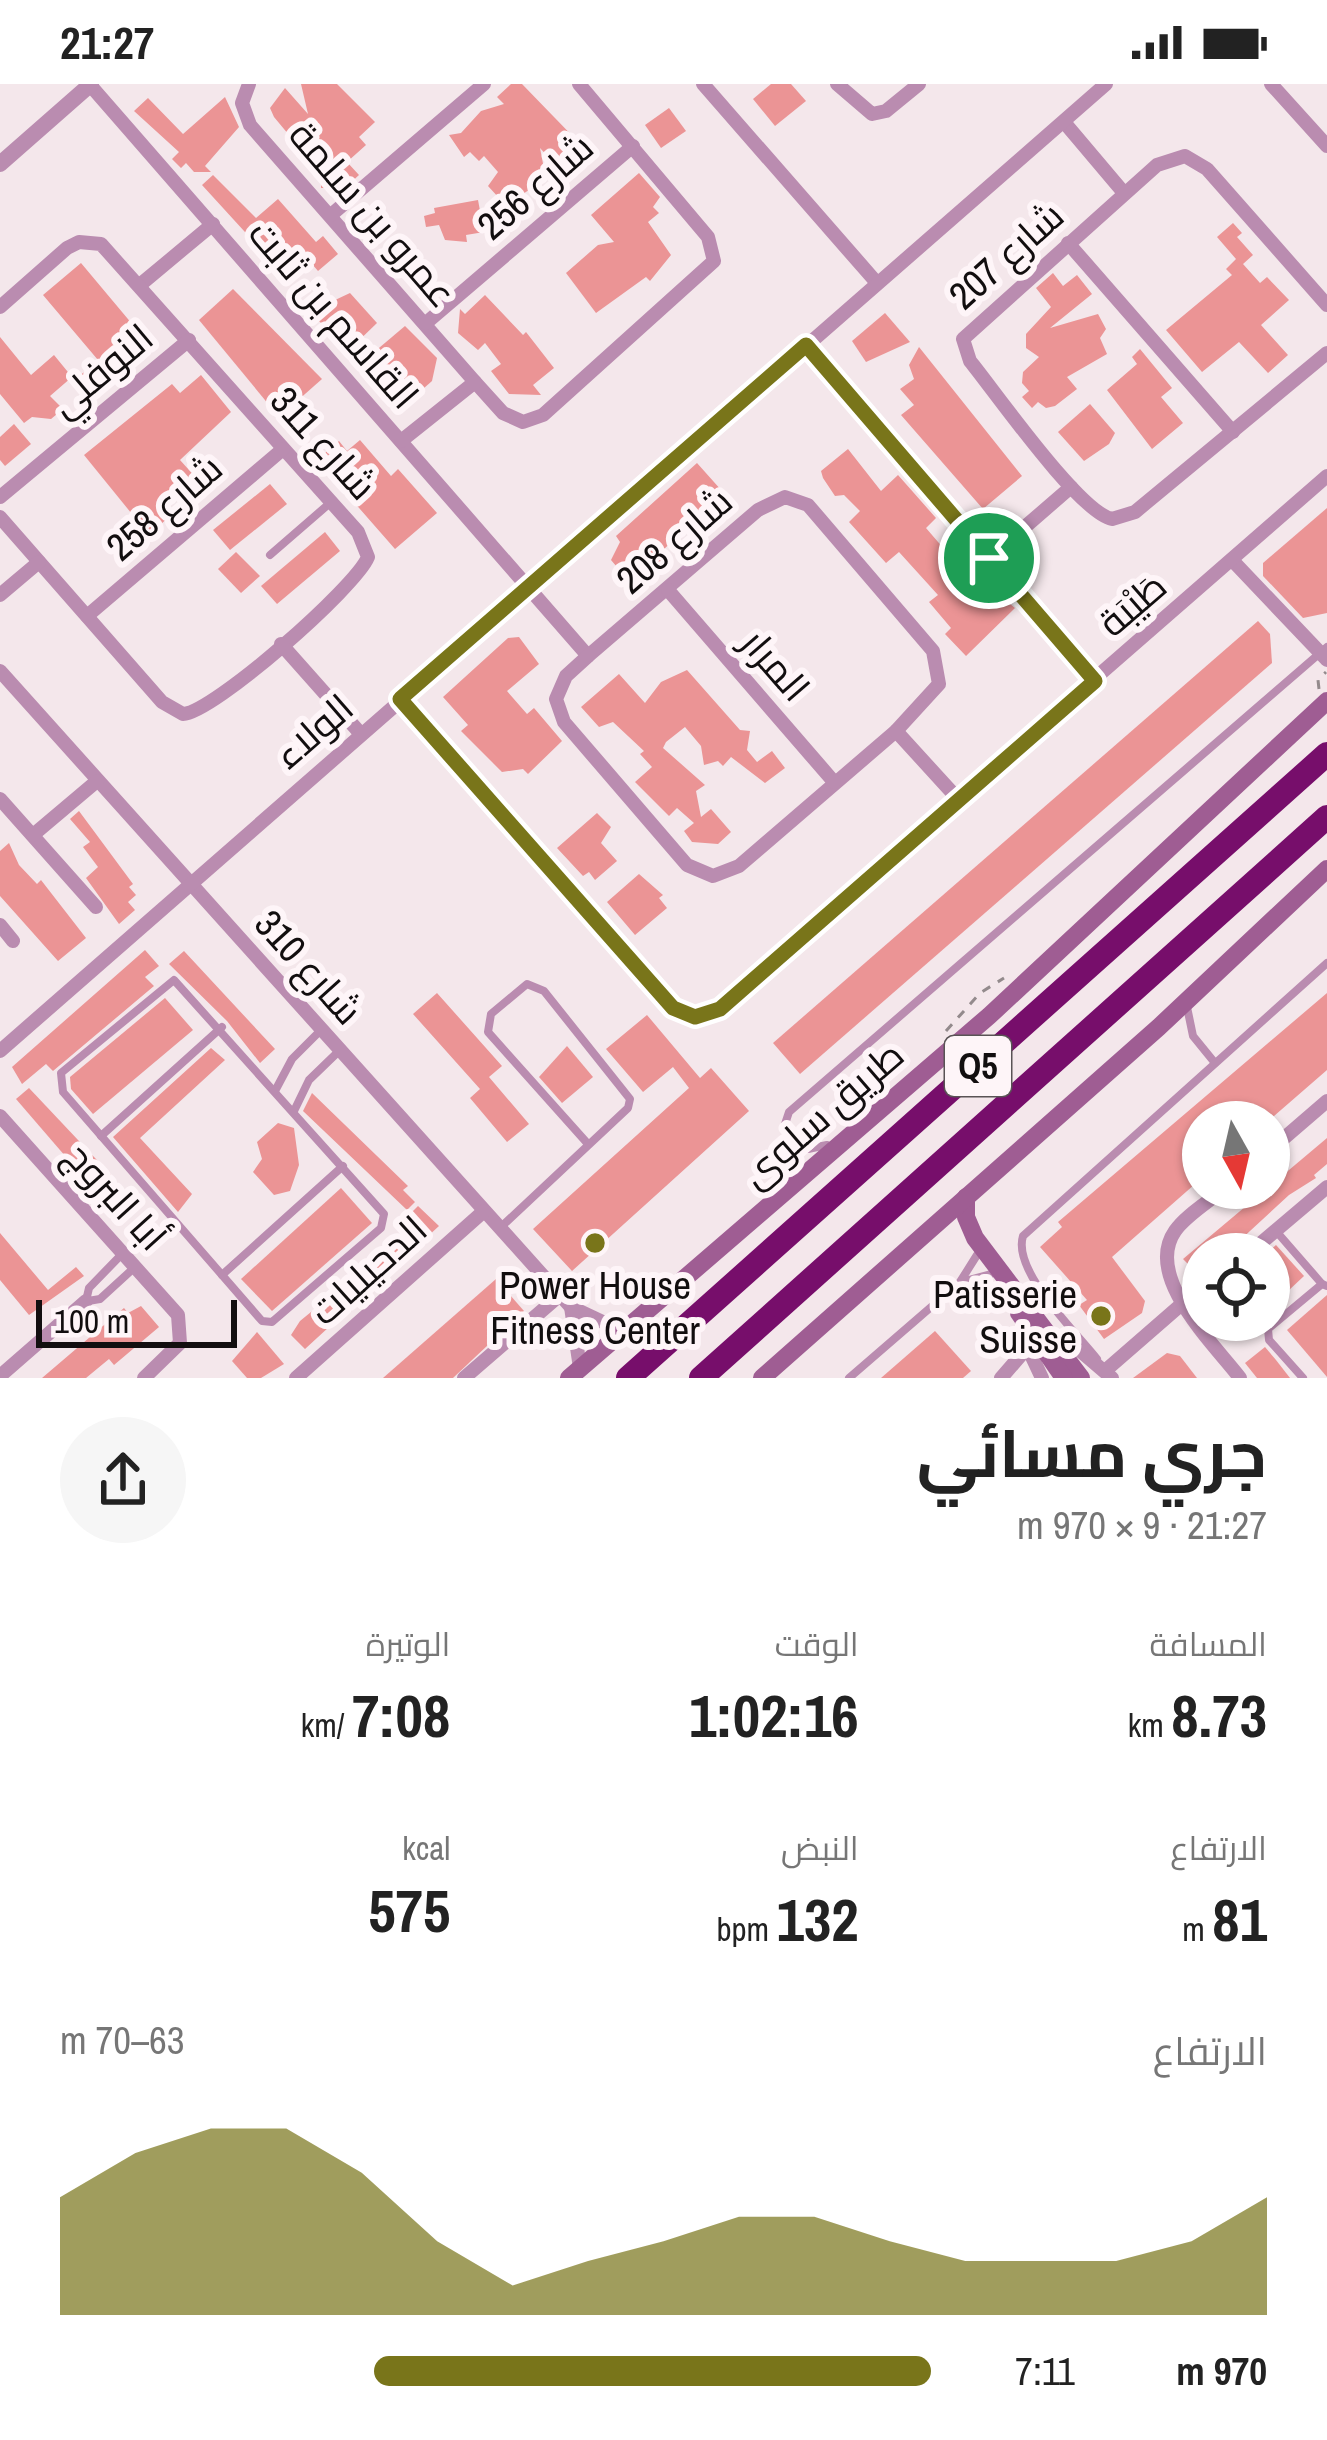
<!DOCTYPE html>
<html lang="ar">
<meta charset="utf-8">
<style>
body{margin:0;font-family:"Archivo Narrow",Cairo,sans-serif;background:#f6f6f6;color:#222;direction:rtl;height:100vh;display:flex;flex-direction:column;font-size:45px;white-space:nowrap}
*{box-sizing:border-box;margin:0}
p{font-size:39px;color:#767676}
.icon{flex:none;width:66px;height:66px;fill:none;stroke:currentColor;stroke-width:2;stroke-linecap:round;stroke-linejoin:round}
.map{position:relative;height:1294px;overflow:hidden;direction:ltr}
.details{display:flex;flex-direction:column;background:#fff;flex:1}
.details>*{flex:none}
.needle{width:78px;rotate:172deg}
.tools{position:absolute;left:1182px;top:1017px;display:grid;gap:24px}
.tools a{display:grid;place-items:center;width:108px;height:108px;border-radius:50%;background:#fff;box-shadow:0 3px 9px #0004;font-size:60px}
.scale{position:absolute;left:36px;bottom:30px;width:201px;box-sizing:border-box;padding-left:12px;border:6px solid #120e0f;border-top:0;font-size:33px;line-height:42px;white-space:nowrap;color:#120e0f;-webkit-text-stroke:9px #fef5f8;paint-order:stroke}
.pin{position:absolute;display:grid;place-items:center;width:102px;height:102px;color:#fff;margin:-51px;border:6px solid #fff;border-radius:50%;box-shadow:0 3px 12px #0007}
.round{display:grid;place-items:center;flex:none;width:126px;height:126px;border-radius:63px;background:#f6f6f6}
.headline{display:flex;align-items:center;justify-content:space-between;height:204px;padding:0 60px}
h1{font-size:66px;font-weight:700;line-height:90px}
.figures{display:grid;grid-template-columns:repeat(3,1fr);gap:18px;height:204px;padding:12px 60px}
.figures div{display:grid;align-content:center}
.figures b{font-size:60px;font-weight:700}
.figures small{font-size:33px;font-weight:400}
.figures p{font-size:33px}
.chart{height:336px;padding:24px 60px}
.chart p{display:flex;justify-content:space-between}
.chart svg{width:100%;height:216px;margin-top:12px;fill:#79751a;opacity:.7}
ul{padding:0 60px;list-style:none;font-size:39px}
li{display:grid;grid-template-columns:192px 144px 1fr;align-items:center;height:90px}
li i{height:30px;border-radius:15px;background:#79751a}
.status{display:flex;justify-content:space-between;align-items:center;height:84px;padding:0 60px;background:#fff;direction:ltr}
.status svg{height:33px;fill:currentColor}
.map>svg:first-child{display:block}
.building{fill:#eb9495}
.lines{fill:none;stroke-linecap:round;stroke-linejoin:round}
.path{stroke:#938a8c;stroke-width:3;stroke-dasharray:9 9;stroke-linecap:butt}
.service{stroke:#ba8cb0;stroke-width:8}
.minor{stroke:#ba8cb0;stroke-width:14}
.tertiary{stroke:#ba8cb0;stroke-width:16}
.secondary{stroke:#9f5d93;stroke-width:18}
.motorway{stroke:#770e6b;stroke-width:24}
.route-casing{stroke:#fff;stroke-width:24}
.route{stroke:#79751a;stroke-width:15}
.poi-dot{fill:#79751a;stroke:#fef5f8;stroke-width:4.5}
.labels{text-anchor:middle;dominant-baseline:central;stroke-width:12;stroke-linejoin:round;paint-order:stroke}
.shield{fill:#fef5f8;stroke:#595355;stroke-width:3}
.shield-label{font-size:36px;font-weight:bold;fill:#120e0f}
.street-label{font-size:39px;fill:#120e0f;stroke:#fef5f8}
.poi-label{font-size:39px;fill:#120e0f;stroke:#fef5f8}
</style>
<div class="status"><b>21:27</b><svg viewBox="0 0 49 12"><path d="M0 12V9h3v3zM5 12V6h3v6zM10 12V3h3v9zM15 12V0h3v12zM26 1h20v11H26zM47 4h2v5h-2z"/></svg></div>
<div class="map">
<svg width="1327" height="1294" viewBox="0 0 1327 1294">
<rect width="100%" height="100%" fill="#f4e7eb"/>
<!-- building -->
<g class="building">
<path d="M301,0H337L375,38L359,53L366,61L347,78L359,91L346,103L321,104V65L309,75L274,33L270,24L285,4L308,30Z"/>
<path d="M511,0H522L586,66L562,88L540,64L546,95L515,115L519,119L511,127L488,102L498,88L484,72L479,77L470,68L464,73L449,51L461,49L481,27L504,20L497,13Z"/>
<path d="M771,0H791L806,17L775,42L753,15Z"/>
<path d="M225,13L239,43L205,82L211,88H194L186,79L181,84L172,75L179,68L134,27L148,14L183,50Z"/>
<path d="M669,24L686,47L661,64L645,41Z"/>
<path d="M639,89L660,113L653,123L659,129L648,138L671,171L650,197L646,193L596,229L566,189L598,161L614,158L591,131Z"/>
<path d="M213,91L256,134L278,115L316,158L323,152L338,170L318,187L312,180L291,198L260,156L255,159L202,101Z"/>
<path d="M478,116L484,148L466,151L467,158L445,156L439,141L426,143L424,132L435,129L434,124Z"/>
<path d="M1233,139L1242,149L1237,153L1253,171L1243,180L1260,199L1267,193L1289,216L1261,241L1288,271L1268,289L1239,258L1202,288L1166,246L1232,191L1226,185L1236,175L1217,153Z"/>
<path d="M81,179L143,253L95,296L101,303L90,312L76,295L98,276L43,211Z"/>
<path d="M1053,189L1063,202L1077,191L1092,210L1050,244L1098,230L1106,245L1100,254L1107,270L1067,293L1077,305L1055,322L1046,324L1038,318L1032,324L1022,313L1029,307L1022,299L1023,288L1039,273L1026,264V250L1051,223L1036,204Z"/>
<path d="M233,205L322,295L279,333L199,236Z"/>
<path d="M350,209L377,239L348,267L319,237L333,217Z"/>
<path d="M485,211L523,251L526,248L554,284L533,301L541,311L509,310L491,287L501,280L485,259L478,266L458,249L460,225L465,230Z"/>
<path d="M885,229L910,258L866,278L852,257Z"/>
<path d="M405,242L437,274L432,297L415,312L387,311L360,280Z"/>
<path d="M0,253L31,291L54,271L72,293L50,312L63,325L51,335L32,333L24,339L0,310Z"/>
<path d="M919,263L1022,392L983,425L901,331L914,321L900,305L914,295L909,281Z"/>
<path d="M1140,265L1172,304L1161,313L1183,339L1152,365L1107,306L1137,280L1132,273Z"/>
<path d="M201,291L231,328L180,376L198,396L164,424L171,431L149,451L84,371L172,300L180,309Z"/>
<path d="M1090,320L1115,349L1109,360L1084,377L1058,348Z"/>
<path d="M14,340L31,360L5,382L0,376V353Z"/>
<path d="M360,356L391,392L398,385L437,429L395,465L317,376L339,357L347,367Z"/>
<path d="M848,365L881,407L898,391L936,434L926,444L969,494H978L1015,524L966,572L945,550L951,544L929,518L938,511L899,468L886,479L849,438L860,427L844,411L835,412L823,394L821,387Z"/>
<path d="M697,379L722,407L712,416L715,419L664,465L668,470L655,481L628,496L611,476L620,458L616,452Z"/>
<path d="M270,400L287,420L230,466L213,446Z"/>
<path d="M1327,424V529L1303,534L1263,492V479Z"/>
<path d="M325,448L340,467L277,520L261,502Z"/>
<path d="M236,468L260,492L241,509L218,485Z"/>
<path d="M1258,537L1270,550L1272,579L800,990L773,959Z"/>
<path d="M519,553L539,580L507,607L527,630L534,624L562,657L528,690L523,685L502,688L461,647L468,641L443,613L508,554Z"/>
<path d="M687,586L740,646L750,647L747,666L757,678L772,667L785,684L765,699L731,673L723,682L718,677L704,681L701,662L685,643L666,658L663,664L705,701L696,707L701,733L711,725L731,748L718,760L692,758L684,747L694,739L677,724L669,732L635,698L652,683L640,670L644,667L613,638L599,643L581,623L619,590L645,619L661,598Z"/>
<path d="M79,727L133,800L129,803L136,811L128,818L135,826L119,840L86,794L98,783L83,763L90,758L70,735Z"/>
<path d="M597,729L611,743L601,759L617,777L595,796L589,788L583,792L557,764Z"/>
<path d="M9,759L19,781L37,800L41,796L86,854L58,877L0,812V767Z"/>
<path d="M639,790L663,811L659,814L667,824L635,851L607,818Z"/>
<path d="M145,866L159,882L145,893L154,902L53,987L46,980L22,1000L12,983Z"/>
<path d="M184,867L275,965L260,979L227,937L169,880Z"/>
<path d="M437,909L502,982L489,993L529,1040L507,1058L470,1014L480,1005L413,930Z"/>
<path d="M1327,909V986L1267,1038H1203V1093L1112,1173L1145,1217L1142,1229L1104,1255L1079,1221L1087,1216L1040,1163L1062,1143L1058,1138Z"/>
<path d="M165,914L193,946L93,1030L71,1005L70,993Z"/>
<path d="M647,931L700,994L711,984L749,1027L572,1187L533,1145L689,1004L673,983L643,1008L606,965Z"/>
<path d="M567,962L593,993L562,1019L539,993Z"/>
<path d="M211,964L225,976L140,1054L192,1110L178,1128L113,1053Z"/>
<path d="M29,1004L111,1091L97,1109L16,1015Z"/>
<path d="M312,1009L408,1102L403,1106L415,1118L407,1126L303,1027Z"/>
<path d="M278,1039L294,1044L299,1081L290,1107L274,1111L253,1088L262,1075L257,1058Z"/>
<path d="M1327,1054V1080L1314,1091L1316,1094L1289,1111L1225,1170H1203V1196L1199,1192L1187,1204L1183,1193L1192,1184L1183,1175Z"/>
<path d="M341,1104L372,1139L272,1227L241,1195Z"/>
<path d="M418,1122L439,1142L305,1265L291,1251L300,1237L393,1161L417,1137L410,1130Z"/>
<path d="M0,1149L48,1206L76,1183L84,1192L29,1231L0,1196Z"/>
<path d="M1276,1161L1304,1192L1269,1225V1167Z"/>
<path d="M496,1195L524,1227L453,1294H383Z"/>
<path d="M1327,1211V1293L1287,1246Z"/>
<path d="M141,1222L159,1243L114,1281L109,1275L86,1294H42L124,1224L128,1229Z"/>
<path d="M935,1247L971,1287L963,1294H881Z"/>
<path d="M257,1248L284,1280L261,1294H247L232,1277Z"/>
<path d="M1265,1263L1276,1276L1290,1294H1257L1245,1279Z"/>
<path d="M1167,1269L1180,1272L1197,1294H1133Z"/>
</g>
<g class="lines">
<!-- path -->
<g class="path">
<path d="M1319,605L1318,596L1326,588"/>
<path d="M946,947L980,909L1004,894"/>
<path d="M644,1208L658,1197"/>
</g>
<!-- service -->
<g class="service">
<path d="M270,471L330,419"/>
<path d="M174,896L384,1130L381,1144L272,1238L262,1237L63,1008L61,989Z"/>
<path d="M1187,923L1193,952L1215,979"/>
<path d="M275,1007L292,975L320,947"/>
<path d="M294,1027L309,996L339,967"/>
<path d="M101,1052L222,943"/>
<path d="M792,1057L808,1065L827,1061"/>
<path d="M792,1092L798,1083L785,1040L789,1028L1327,563"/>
<path d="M501,1143L628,1024L630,1015L544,907L527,900L491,930L488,948L588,1060"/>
<path d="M1276,1147L1322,1200"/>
<path d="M222,1191L343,1082"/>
<path d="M961,1198L991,1190"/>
<path d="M86,1217L89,1204L122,1170"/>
<path d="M88,1217L100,1215L135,1183"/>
<path d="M1097,1275C1075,1247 1012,1187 1023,1152L1327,879"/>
<path d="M849,1294L960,1198L977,1171"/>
<path d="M1303,1294L1269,1256L1268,1245L1322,1200L1327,1202"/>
</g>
<!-- minor -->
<g class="minor">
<path d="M249,0L242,19L250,41L475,298L503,329L523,338L543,331L714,177L708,153L579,0"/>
<path d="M703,0L877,199"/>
<path d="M837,0L872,30L886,27L919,0"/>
<path d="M1271,0L1327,62"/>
<path d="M90,1L588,572"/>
<path d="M1064,38L1124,109"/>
<path d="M331,131L484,0"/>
<path d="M1068,159L1233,348"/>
<path d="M141,200L213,140"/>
<path d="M1327,221L1207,85L1185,72L1157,81L963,255L970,277C996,309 1079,428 1112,435L1135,428L1327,269"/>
<path d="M0,223L67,164L79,158L101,160L358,448L368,473C356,503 213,629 183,630L162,618L0,433"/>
<path d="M426,239L633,62"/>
<path d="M806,261L1095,597"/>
<path d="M401,357L475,298"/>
<path d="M0,413L189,256"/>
<path d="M785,413L808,421L933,567L939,600L896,647L739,782L713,792L687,781L564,638L556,615L566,592L588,572L758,426Z"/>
<path d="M989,474L1071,403"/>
<path d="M1232,476L1327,576"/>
<path d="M668,506L834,698"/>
<path d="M0,511L39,478"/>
<path d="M87,532L283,365"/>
<path d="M281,560L360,649"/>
<path d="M0,587L571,1223L607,1240L633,1241"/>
<path d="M400,615L673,924L684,931H709L1327,392"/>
<path d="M896,647L958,715"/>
<path d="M0,715L96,823"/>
<path d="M33,751L97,697"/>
<path d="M0,841L13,857"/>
<path d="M0,967L1106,0"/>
<path d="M0,1032L178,1231L180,1259L144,1294"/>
<path d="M1269,1067L1327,1017"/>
<path d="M1225,1104C1210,1117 1186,1131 1175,1147C1143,1193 1215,1261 1240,1294"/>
<path d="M1248,1170L1327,1103"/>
<path d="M1183,1219L1203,1208"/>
<path d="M571,1223L580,1284"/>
<path d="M1048,1248L1078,1265L1112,1294"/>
<path d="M1025,1258L1042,1294"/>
<path d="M1106,1286L1183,1219"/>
<path d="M0,1292L86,1217"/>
<path d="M296,1294L484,1127"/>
<path d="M464,1294L560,1211"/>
<path d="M1001,1294L1021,1271L1026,1241"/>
</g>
<!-- tertiary -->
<path class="tertiary" d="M0,80L91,0"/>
<!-- secondary -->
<g class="secondary">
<path d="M966,1113V1133L975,1154L1081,1294"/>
<path d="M1019,1229L1064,1294"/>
<path d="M569,1294L989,932L1327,617"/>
<path d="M762,1294L1159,943L1327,785"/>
</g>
<!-- motorway -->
<g class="motorway">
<path d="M628,1294L1327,670"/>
<path d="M701,1294L1327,733"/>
</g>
</g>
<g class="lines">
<!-- route casing -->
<g class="route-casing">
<path id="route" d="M806,261L1095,597L720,925L695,933L673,924L400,615Z"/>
</g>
<!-- route -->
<use href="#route" class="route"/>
</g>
<!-- markers -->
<g class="poi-dot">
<circle cx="595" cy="1159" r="12"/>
<circle cx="1101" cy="1232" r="12"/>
</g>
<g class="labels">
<!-- shield labels -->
<rect class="shield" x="945" y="952" width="66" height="60" rx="9"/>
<g class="shield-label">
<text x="978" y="982">Q5</text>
</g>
<!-- street labels -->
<g class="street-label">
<text transform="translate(535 102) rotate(-41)">شارع 256</text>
<text transform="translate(373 130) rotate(49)">عمرو بن سلمة</text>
<text transform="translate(1006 171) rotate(-42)">شارع 207</text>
<text transform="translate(334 230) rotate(49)">القاسم بن ثابت</text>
<text transform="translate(101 286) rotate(-40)">النوفلي</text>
<text transform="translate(324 359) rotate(48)">شارع 311</text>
<text transform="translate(164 423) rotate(-41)">شارع 258</text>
<text transform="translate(674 456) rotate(-41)">شارع 208</text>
<text transform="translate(1132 520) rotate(-41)">طَيْبَة</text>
<text transform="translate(776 581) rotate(49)">المرار</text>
<text transform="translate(313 647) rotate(-41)">الولاء</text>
<text transform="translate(309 883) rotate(48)">شارع 310</text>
<text transform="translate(822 1030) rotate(-41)">طريق سلوى</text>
<text transform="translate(116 1112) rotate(48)">أبا البروج</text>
<text transform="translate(368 1186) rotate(-42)">الدحيليات</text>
</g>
<!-- poi labels -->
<g class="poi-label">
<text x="595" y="1201">Power House<tspan x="595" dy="45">Fitness Center</tspan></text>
<text x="1077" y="1210" text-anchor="end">Patisserie<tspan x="1077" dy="45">Suisse</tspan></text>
</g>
</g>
</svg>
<div class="tools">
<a><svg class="needle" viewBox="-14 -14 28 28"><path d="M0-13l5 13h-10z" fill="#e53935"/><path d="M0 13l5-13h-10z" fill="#767676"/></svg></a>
<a><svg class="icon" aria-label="locate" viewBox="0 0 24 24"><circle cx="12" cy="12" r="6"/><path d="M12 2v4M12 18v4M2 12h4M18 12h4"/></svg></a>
</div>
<div class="scale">100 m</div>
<div class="pin" style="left:989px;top:474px;background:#1e9e55"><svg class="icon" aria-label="arrive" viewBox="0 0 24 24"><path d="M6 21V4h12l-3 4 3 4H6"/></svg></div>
</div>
<section class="details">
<div class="headline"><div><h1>جري مسائي</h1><p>21:27 · 9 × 970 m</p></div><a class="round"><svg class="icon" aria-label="share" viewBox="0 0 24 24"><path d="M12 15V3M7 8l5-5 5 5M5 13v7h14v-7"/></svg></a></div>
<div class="figures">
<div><p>المسافة</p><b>8.73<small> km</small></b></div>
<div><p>الوقت</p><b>1:02:16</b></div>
<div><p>الوتيرة</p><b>7:08<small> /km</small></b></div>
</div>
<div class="figures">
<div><p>الارتفاع</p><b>81<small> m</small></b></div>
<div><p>النبض</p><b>132<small> bpm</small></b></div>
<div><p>kcal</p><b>575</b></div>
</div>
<div class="chart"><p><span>الارتفاع</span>63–70 m</p>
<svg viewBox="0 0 160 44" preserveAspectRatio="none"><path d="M0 44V20L10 11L20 6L30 6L40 15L50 29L60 38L70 33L80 29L90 24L100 24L110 29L120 33L130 33L140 33L150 29L160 20V44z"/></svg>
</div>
<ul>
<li><b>970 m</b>7:11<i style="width:64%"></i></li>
</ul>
</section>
